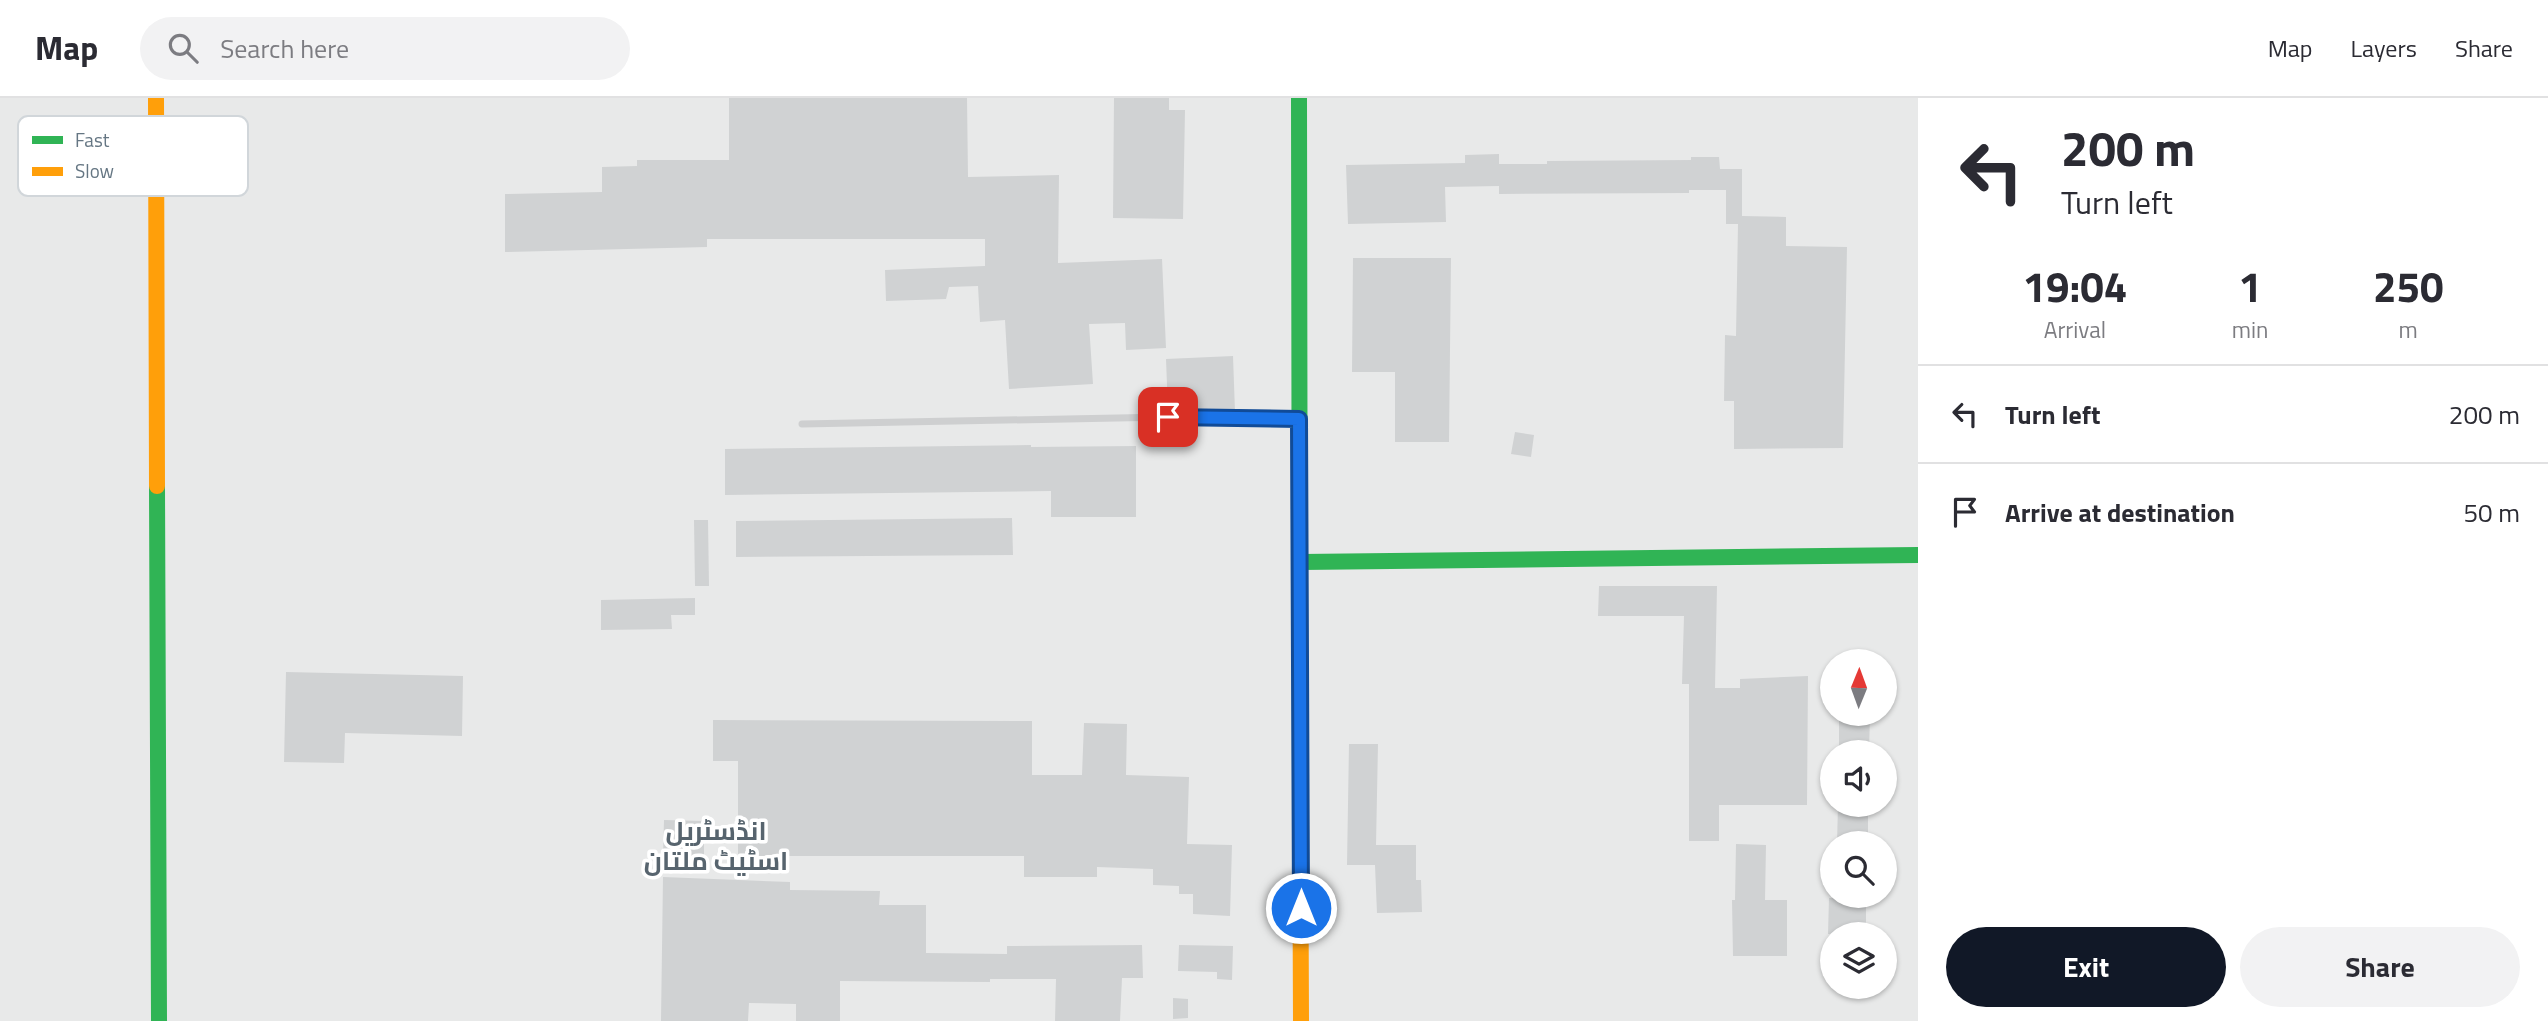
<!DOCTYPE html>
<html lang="en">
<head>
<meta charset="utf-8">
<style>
	:root { --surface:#fff; --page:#f2f2f3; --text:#2b2b33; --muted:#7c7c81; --line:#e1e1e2; --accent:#111827 }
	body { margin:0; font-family:"Titillium Web",Cairo,sans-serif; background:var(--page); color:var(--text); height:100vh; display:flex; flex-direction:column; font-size:26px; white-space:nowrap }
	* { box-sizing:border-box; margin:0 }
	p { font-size:23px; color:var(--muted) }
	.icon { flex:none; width:38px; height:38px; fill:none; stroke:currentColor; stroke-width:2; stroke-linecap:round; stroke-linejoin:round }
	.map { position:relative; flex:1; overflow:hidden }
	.drawer { display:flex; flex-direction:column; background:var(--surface); width:630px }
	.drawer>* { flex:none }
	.top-card { background:#fff; color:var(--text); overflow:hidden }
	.needle { width:46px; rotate:1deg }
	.tools { position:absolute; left:1820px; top:551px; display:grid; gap:14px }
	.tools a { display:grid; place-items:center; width:77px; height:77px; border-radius:50%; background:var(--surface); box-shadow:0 2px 5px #0004; font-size:35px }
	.pin { position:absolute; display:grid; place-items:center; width:60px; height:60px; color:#fff; margin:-30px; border-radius:14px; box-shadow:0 4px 10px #0006 }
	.me { position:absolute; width:77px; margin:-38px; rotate:0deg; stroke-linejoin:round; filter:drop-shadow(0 0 5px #0008) }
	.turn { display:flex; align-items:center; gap:24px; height:147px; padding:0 28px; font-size:32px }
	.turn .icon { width:91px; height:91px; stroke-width:2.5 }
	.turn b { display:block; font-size:49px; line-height:60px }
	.eta { display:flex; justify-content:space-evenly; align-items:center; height:119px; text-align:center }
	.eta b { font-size:42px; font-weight:700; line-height:49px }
	.cta { display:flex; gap:14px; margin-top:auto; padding:14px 28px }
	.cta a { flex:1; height:80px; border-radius:42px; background:var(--accent); color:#fff; font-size:28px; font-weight:700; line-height:80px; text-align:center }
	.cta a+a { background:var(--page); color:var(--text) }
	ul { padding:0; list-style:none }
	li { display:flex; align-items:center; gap:21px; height:98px; padding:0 28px; border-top:2px solid var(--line) }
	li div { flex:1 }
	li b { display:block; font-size:26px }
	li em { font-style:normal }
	header { display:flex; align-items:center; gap:42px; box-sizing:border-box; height:98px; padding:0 35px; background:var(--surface); border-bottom:2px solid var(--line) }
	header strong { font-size:33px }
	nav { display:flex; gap:38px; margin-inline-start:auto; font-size:24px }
	.search { width:490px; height:63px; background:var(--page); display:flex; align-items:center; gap:18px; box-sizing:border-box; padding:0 24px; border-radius:38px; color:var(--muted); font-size:26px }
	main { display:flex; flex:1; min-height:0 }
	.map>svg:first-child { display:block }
	.built { fill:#e8e9e9; fill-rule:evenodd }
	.building { fill:#d0d2d3 }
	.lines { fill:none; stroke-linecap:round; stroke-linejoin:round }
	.lane { stroke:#cecfd0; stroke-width:7 }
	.fast { stroke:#30b455; stroke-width:16 }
	.slow { stroke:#ff9f0a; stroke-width:16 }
	.route-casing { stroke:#114b97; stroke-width:18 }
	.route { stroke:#1a73e8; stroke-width:12 }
	.labels { text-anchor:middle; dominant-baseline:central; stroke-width:7; stroke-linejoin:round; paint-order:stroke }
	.district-label { font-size:26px; font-weight:bold; fill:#57646e; stroke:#fff }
	.key { fill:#fff; stroke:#d1d6da; stroke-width:2 }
	.key-label { font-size:19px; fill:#657683 }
</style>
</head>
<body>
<header>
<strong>Map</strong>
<div class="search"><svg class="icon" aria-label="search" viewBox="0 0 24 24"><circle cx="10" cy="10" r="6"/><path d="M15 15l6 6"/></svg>Search here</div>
<nav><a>Map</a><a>Layers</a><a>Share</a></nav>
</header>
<main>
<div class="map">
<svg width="1918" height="923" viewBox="0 0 1918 923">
	<rect width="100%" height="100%" fill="#f9f9f9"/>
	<path class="built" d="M0,0H1918V923H0ZM1832,564H1885V616H1832ZM1832,654H1885V707H1832ZM1832,746H1885V798H1832ZM1832,836H1885V889H1832Z"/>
	<g class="building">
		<path d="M729,0H967L968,79L1059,77L1058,165L1162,161L1166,250L1126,252L1125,225L1089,226L1093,286L1009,291L1005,222L980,224L978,188L949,189L946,201L886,203L885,172L985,168V141H707V149L505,154V96L602,94V69L637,68V62H729Z"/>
		<path d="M1114,0H1169V12H1185L1183,121L1113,120Z"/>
		<path d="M1499,56V66H1547V63L1691,62V59H1719L1720,71H1742V118L1786,119V148L1847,149L1843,350L1734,351V303H1724L1725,237L1736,238L1738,126H1726V92H1689V95L1499,96V88L1445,89L1446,124L1348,126L1346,67L1465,65V57Z"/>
		<path d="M1353,160H1451L1449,344H1395V274H1352Z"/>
		<path d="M1233,258L1235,314L1168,313L1166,261Z"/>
		<path d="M1515,334L1534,337L1531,359L1511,356Z"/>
		<path d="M1031,347V349L1136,348V419H1051V393L725,397V351Z"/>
		<path d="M1012,420L1013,457L736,459V423Z"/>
		<path d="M694,422H708L709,488H695Z"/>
		<path d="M1599,488H1717L1715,590H1740V581L1808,578L1807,707H1719V743H1689V586H1682L1684,518H1598Z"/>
		<path d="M695,500V517H671L672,531L601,532V502Z"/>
		<path d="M286,574L463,578L462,638L345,635L344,665L284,664Z"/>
		<path d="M1839,616H1870L1869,654H1839Z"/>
		<path d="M713,622L1032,623V677H1082L1084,625L1127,626L1126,677L1189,679L1187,746L1232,747L1230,818L1193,816V796H1179V788L1153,787V771L1097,769V779H1024V758H738V663H713Z"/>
		<path d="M1349,646H1378L1376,747H1416V782H1421L1422,814L1377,815L1375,767H1347Z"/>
		<path d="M1838,707H1868V746H1837Z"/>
		<path d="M664,722L704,723V758H663Z"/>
		<path d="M1736,746L1766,747L1765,802H1787V858H1733L1732,802H1735Z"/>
		<path d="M663,779L790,784V792L880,793L879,807H926V855L1007,856V848L1142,847L1143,880H1122L1120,923H1055L1056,881H990V884L840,883V923H796V906L749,905L748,923H661Z"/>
		<path d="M1829,800L1866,801V836H1828Z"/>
		<path d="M1179,847L1233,848L1232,882L1217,881V874L1178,873Z"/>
		<path d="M1173,900L1188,901V920L1173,921Z"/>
	</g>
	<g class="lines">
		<path class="lane" d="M802,326L1168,319L1298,321"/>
		<g class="fast">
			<path d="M1299,0L1300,672"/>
			<path d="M157,388L159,923"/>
			<path d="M1301,464L1918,457"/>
		</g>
		<g class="slow">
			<path d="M156,0L157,388"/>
			<path d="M1300,672L1301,923"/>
		</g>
	</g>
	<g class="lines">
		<defs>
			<path id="route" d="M1168,319L1299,321L1301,810"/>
		</defs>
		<use href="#route" class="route-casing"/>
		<use href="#route" class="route"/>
	</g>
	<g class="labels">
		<g class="district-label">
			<text x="716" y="732">انڈسٹریل<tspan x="716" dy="30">اسٹیٹ ملتان</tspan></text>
		</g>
	</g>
	<rect x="18" y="18" width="230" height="80" rx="10" class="key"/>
	<rect x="32" y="38" width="31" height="8" fill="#30b455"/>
	<rect x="32" y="69" width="31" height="9" fill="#ff9f0a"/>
	<g class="key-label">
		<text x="75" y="49">Fast</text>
		<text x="75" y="80">Slow</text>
	</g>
</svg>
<div class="tools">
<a><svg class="needle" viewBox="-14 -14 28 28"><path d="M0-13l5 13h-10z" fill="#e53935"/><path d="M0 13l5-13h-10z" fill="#7c7c81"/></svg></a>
<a><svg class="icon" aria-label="sound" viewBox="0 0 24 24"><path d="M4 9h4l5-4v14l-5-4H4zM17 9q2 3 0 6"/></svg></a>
<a><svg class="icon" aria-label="search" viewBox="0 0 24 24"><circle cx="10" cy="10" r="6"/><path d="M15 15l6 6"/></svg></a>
<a><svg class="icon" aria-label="layers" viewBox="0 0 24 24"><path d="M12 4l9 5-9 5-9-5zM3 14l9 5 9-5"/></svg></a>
</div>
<div class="pin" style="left:1168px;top:319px;background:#d93025"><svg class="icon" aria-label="arrive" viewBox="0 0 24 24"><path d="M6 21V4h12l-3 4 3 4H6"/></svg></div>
<svg class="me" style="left:1301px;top:810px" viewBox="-20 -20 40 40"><circle r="17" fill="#1a73e8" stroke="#fff" stroke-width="3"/><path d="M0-11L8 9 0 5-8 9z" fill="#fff"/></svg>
</div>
<section class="drawer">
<div class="top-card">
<div class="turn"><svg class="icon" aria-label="left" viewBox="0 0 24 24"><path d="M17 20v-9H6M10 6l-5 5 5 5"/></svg><div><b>200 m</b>Turn left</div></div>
</div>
<div class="eta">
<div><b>19:04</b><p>Arrival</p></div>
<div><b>1</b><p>min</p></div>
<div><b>250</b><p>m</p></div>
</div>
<ul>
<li><svg class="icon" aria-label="left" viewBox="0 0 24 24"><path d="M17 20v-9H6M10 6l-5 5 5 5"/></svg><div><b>Turn left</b></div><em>200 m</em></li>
<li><svg class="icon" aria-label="arrive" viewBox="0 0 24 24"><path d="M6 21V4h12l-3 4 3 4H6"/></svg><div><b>Arrive at destination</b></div><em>50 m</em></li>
</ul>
<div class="cta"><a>Exit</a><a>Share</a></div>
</section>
</main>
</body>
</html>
